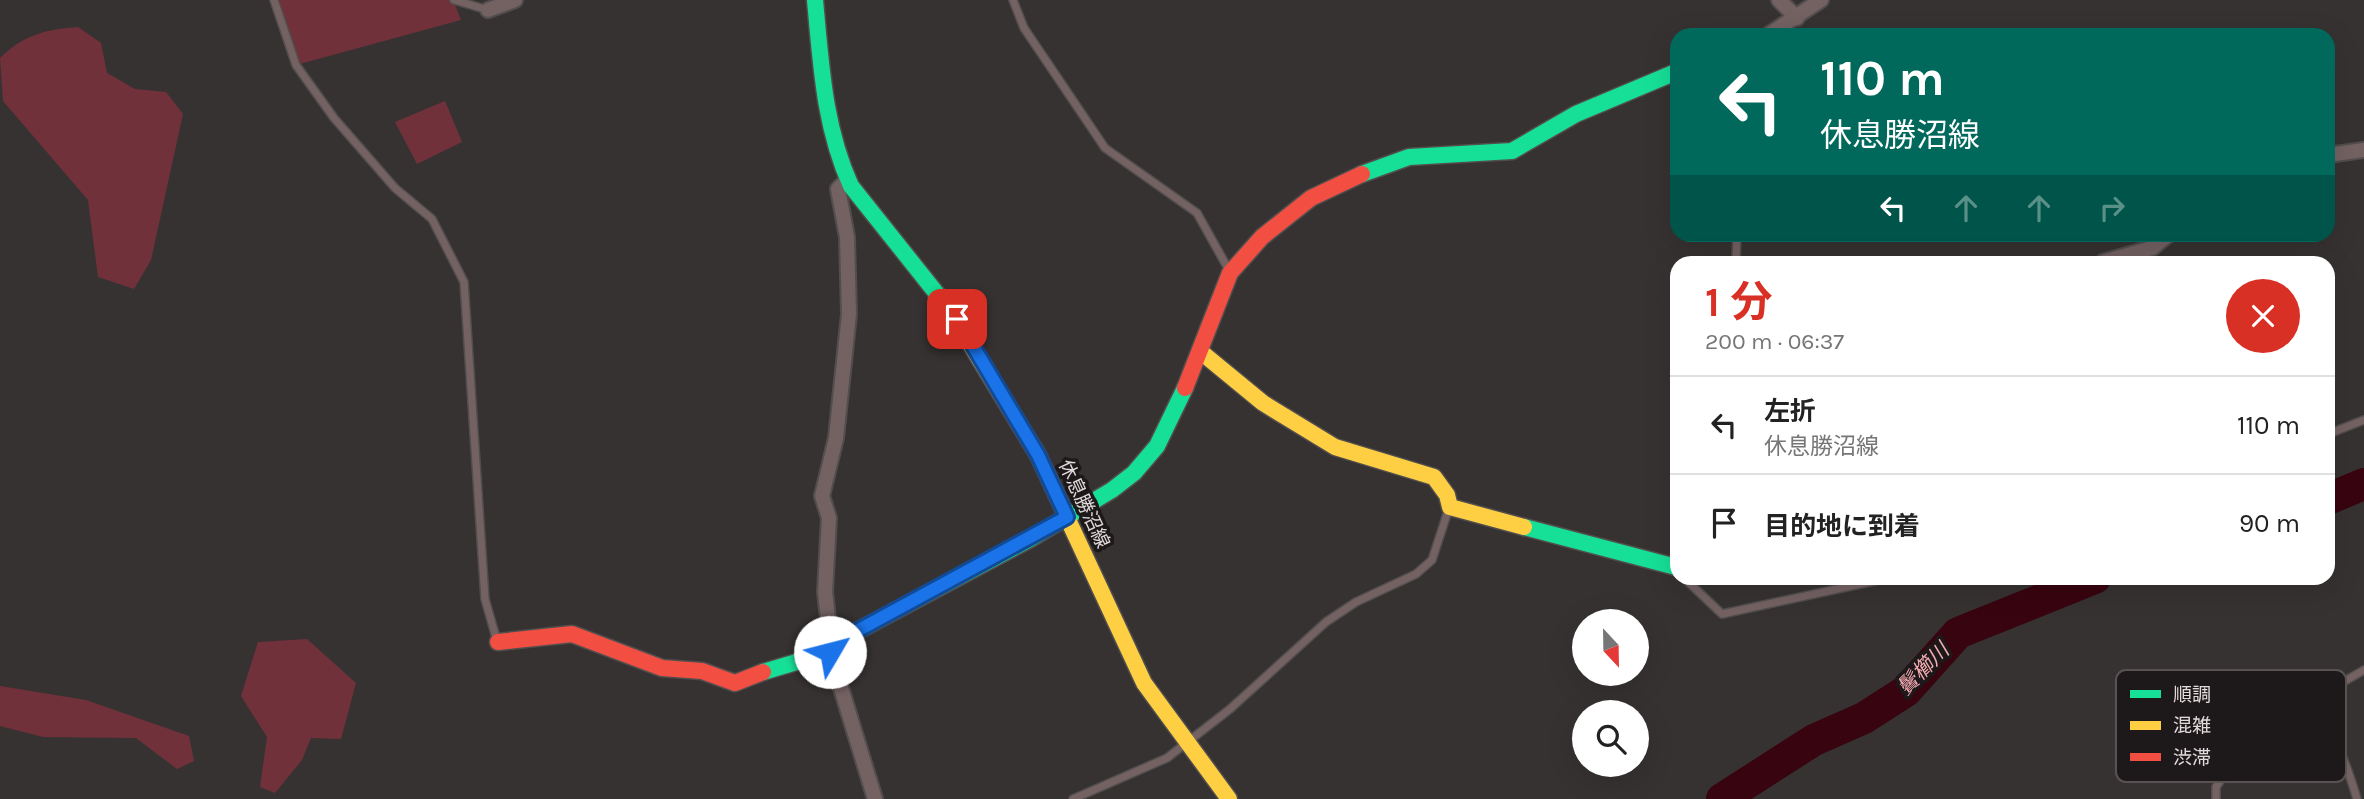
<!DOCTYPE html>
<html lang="ja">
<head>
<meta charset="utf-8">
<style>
	:root { --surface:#fff; --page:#f6f6f6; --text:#222; --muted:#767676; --line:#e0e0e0; --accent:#d93025 }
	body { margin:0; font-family:Karla,"Noto Sans JP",sans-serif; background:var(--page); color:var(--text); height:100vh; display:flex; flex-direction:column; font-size:26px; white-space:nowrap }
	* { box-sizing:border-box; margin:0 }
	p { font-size:23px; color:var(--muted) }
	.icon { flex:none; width:38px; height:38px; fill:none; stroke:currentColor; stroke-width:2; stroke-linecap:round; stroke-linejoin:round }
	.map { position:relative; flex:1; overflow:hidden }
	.details { position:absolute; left:1670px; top:256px; width:665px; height:329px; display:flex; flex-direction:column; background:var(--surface); border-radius:21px; box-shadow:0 7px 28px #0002 }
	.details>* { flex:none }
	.banner { position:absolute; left:1670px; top:28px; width:665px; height:214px; border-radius:21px; box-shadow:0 7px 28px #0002; background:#00695c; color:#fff; overflow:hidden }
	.needle { width:46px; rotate:158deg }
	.fabs { position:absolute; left:1572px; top:609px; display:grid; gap:14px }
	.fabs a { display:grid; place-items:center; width:77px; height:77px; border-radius:50%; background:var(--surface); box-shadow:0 7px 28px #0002; font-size:35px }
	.pin { position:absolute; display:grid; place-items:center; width:60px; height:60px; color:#fff; margin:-30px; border-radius:14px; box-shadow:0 4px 10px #0006 }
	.me { position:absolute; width:77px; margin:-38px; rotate:53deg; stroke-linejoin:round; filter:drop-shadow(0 0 5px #0008) }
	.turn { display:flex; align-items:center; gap:24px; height:147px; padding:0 35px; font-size:32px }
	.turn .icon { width:91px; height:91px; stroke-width:2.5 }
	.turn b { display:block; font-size:49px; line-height:60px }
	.lanes { display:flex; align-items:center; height:66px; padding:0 35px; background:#0003; justify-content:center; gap:35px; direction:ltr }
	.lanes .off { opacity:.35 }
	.round { display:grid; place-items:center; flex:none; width:74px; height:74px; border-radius:37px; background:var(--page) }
	.overview { display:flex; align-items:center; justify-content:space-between; height:119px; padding:0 35px }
	h1 { font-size:42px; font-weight:700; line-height:52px; color:var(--accent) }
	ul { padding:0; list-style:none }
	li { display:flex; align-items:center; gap:21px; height:98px; padding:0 35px; border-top:2px solid var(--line) }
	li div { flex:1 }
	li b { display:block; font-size:26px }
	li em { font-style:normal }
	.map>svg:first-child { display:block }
	.green { fill:#71313b }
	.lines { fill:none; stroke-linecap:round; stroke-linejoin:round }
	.river { stroke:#38040f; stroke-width:32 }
	.lane-casing { stroke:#524e4e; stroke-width:10 }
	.street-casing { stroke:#524e4e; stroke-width:18 }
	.fast-casing { stroke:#524e4e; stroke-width:19 }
	.slow-casing { stroke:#524e4e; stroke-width:19 }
	.jam-casing { stroke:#524e4e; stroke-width:19 }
	.lane { stroke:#746263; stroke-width:7 }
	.street { stroke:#746263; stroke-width:14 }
	.fast { stroke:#16e098; stroke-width:16 }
	.slow { stroke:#ffcf43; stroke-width:16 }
	.jam { stroke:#f24e42; stroke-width:16 }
	.route-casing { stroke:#114b97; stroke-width:18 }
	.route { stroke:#1a73e8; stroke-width:12 }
	.labels { text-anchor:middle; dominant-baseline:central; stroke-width:7; stroke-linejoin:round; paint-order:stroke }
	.street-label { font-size:19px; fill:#e2dbdb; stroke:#1d1819 }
	.water-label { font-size:21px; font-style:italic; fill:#f5abb2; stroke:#1d1819 }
	.key { fill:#1d1819; stroke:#585253; stroke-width:2 }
	.key-label { font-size:19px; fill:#e2dbdb }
</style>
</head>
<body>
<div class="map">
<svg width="2364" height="799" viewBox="0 0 2364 799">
	<rect width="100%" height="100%" fill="#373232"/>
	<g class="green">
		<path d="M274,0H453L461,20L296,65Z"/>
		<path d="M78,27L101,43L107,73L135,89L166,92L183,114L151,260L134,289L98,277L88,200L3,101L0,58C23,35 47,29 78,27Z"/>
		<path d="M445,101L462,142L417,164L395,122Z"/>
		<path d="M307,639L356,683L341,739L311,738L302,760L275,793L260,787L267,737L241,696L258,642Z"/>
		<path d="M0,686L86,700L189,736L194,761L177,769L136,738L43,737L0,726Z"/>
	</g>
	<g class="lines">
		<g class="river">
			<path d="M2328,499L2364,484"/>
			<path d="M1722,799L1814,740L1864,718L1906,691L1958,633L2095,578"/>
		</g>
		<defs>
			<g id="lane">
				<path d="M274,0L296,65L334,118L395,188L432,219L464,282L485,599L497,641"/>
				<path d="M454,0L488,10"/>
				<path d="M1013,0L1024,28L1105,148L1197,213L1230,272"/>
				<path d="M1736,262L1737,234"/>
				<path d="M2328,434L2364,420"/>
				<path d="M1684,578L1722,614L1888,578"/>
				<path d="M2313,711C2337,737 2347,765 2357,799"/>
				<path d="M1073,799L1167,758L1230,709L1326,622L1356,602L1416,574L1432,560L1449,508"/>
				<path d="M2216,799V787L2226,772L2298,733L2329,690L2364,670"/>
			</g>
			<g id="street">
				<path d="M1779,0L1797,18"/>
				<path d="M488,10L515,0"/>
				<path d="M1768,35L1821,0"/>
				<path d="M2328,155L2364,150"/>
				<path d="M2103,262L2152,248L2169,234"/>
				<path d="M831,645L825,592L829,518L822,496L836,438L849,314L847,237L838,189L847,180"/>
				<path d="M830,652L875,799"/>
			</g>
			<g id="fast">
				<path d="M815,0C821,64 824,127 851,186L949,309"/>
				<path d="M1362,174L1409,157L1512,151L1576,114L1676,72"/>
				<path d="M1524,527L1676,567"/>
				<path d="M763,672L830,652L831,645L1030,539L1112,490L1134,473L1157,446L1185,388"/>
			</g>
			<g id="slow">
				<path d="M949,309L1038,455L1144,683L1229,799"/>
				<path d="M1201,352L1263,403L1335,447L1434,477L1447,495L1450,507L1524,527"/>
			</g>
			<g id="jam">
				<path d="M1185,388L1230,273L1262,237L1311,198L1362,174"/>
				<path d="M498,642L572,634L662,668L702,671L735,683L763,672"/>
			</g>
		</defs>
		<use href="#lane" class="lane-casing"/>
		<use href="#street" class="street-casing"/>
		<use href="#fast" class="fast-casing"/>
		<use href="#slow" class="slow-casing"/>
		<use href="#jam" class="jam-casing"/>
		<use href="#lane" class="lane"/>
		<use href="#street" class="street"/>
		<use href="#fast" class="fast"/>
		<use href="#slow" class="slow"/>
		<use href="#jam" class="jam"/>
	</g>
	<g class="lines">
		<defs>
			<path id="route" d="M830,652L831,645L1067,517L1038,455L957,319"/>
		</defs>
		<use href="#route" class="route-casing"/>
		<use href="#route" class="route"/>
	</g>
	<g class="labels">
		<g class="street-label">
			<text transform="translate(1084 504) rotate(65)">休息勝沼線</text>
		</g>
		<g class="water-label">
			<text transform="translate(1923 669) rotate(-45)">鬢櫛川</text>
		</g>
	</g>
	<rect x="2116" y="670" width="230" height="112" rx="10" class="key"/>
	<rect x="2130" y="690" width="31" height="8" fill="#16e098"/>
	<rect x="2130" y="721" width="31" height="9" fill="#ffcf43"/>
	<rect x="2130" y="753" width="31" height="8" fill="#f24e42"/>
	<g class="key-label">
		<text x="2173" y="701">順調</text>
		<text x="2173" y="732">混雑</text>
		<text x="2173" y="764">渋滞</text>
	</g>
</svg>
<div class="fabs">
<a><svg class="needle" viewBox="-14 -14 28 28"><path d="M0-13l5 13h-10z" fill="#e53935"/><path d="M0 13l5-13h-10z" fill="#767676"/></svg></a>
<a><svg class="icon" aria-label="search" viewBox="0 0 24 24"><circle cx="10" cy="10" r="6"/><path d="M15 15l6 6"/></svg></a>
</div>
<div class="pin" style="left:957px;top:319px;background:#d93025"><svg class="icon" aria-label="arrive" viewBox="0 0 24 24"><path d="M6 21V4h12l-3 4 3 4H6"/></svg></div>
<svg class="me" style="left:830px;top:652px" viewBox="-20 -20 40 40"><circle r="19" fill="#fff"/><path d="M0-13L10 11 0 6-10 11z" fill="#1a73e8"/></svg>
<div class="banner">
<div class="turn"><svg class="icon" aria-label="left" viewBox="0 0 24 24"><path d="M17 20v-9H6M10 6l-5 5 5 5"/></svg><div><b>110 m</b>休息勝沼線</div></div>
<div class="lanes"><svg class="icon" aria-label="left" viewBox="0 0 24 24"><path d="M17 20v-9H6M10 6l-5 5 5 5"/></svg><svg class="icon off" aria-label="ahead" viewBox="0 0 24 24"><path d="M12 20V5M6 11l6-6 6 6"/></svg><svg class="icon off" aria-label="ahead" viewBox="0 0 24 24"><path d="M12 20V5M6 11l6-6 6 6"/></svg><svg class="icon off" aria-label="right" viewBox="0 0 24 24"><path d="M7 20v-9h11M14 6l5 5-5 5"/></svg></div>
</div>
<section class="details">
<div class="overview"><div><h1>1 分</h1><p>200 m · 06:37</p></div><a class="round" style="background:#d93025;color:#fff"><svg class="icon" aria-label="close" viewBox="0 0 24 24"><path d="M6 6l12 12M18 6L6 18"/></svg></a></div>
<ul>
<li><svg class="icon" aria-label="left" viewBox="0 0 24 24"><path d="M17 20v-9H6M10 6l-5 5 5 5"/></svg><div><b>左折</b><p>休息勝沼線</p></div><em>110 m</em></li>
<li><svg class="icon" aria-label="arrive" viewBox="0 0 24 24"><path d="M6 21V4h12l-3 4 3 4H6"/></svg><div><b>目的地に到着</b></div><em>90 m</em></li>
</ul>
</section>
</div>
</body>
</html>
